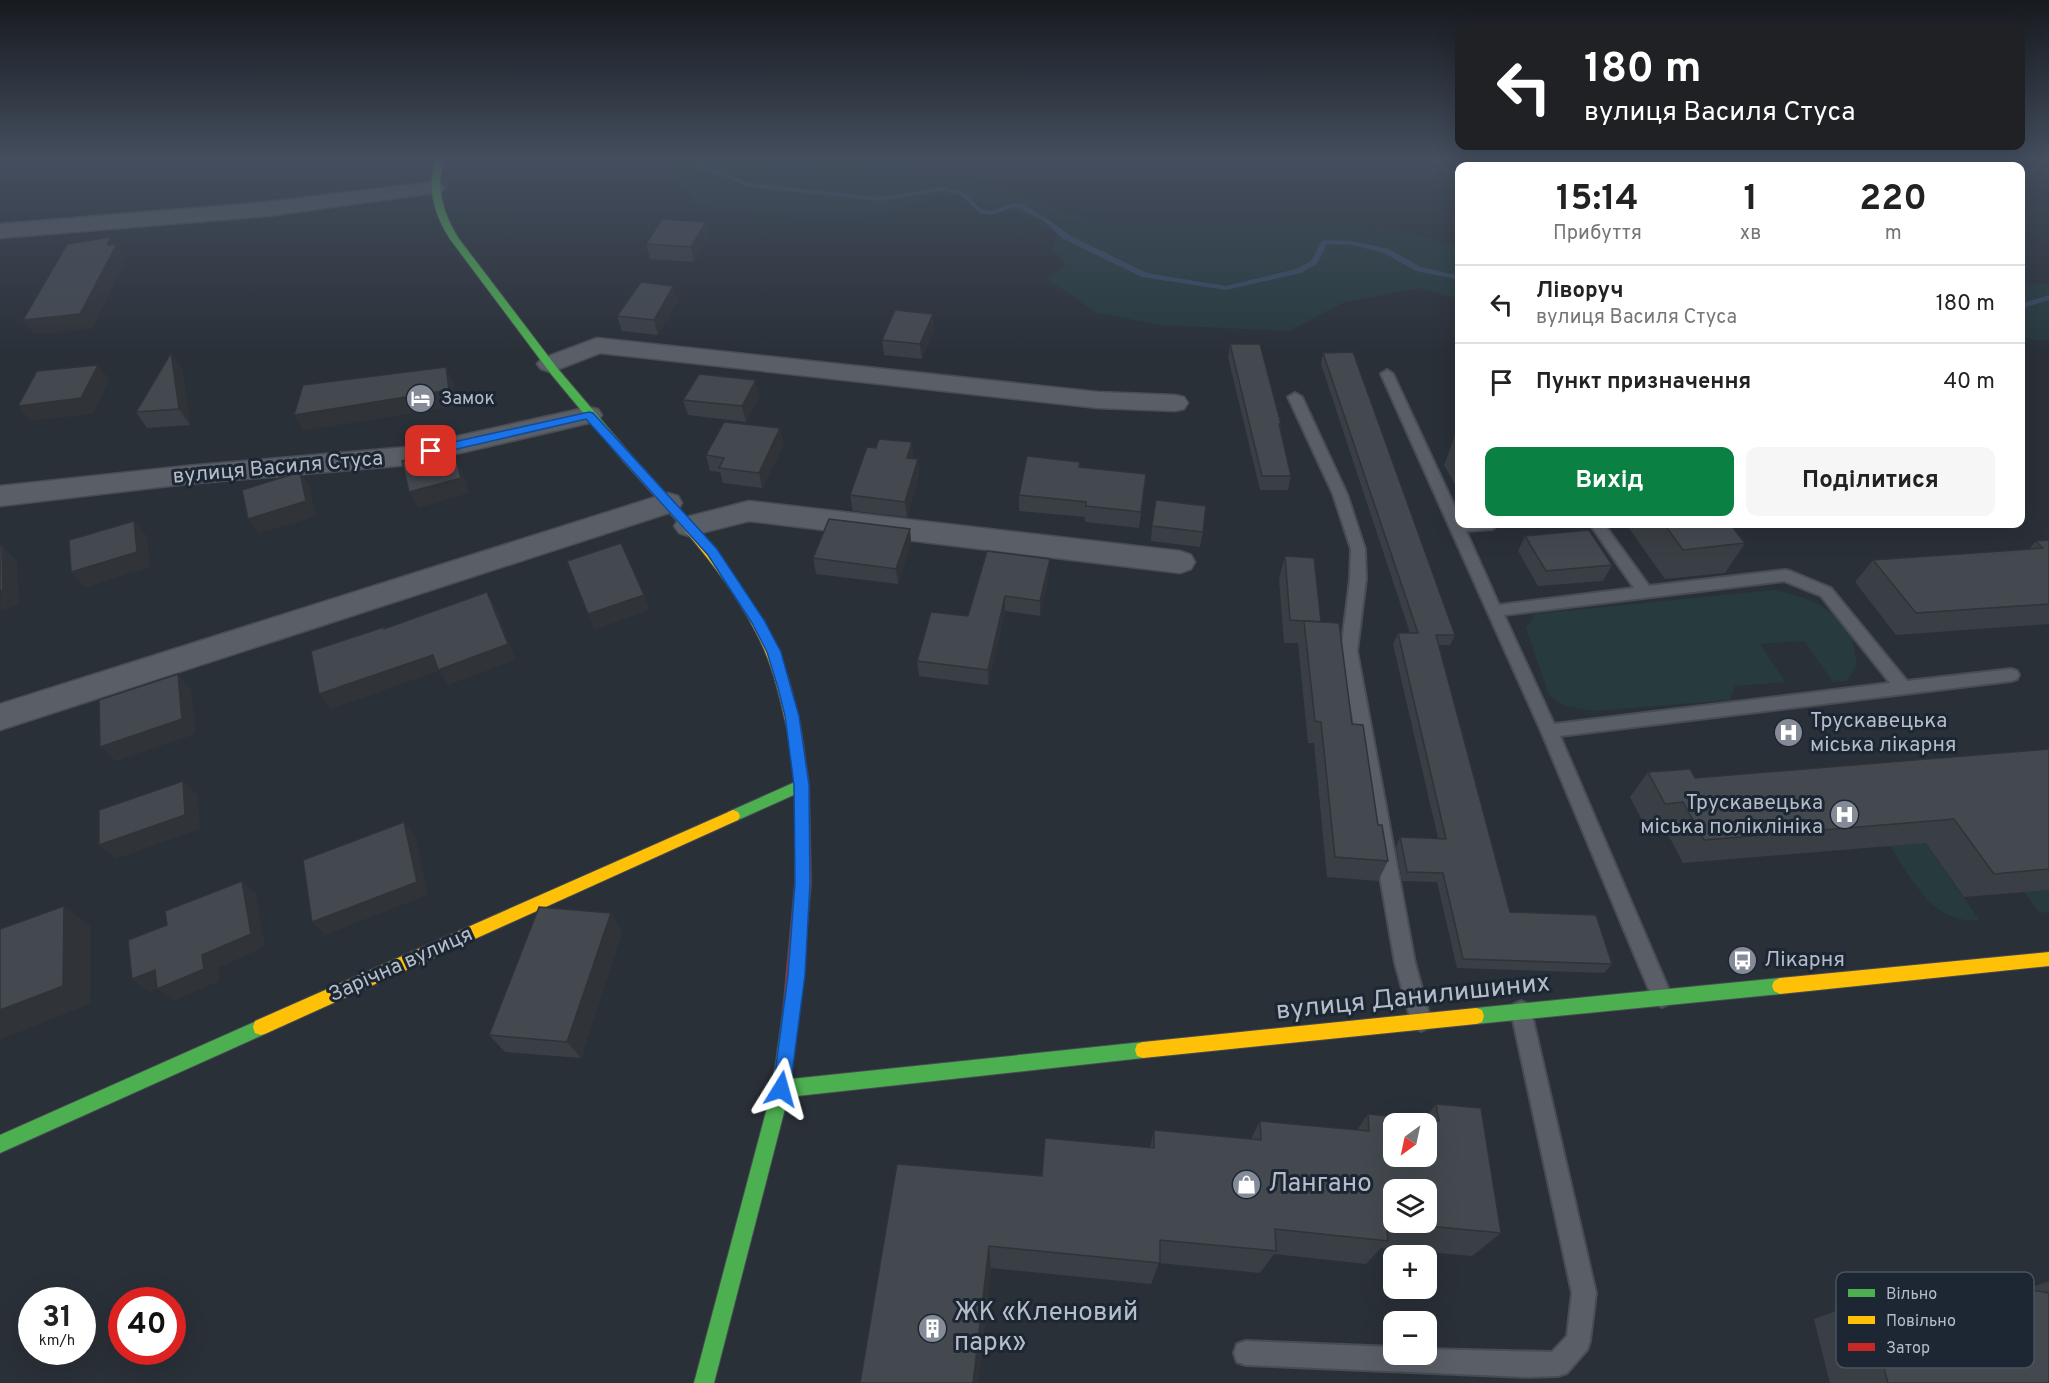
<!DOCTYPE html>
<html lang="uk">
<head>
<meta charset="utf-8">
<style>
	:root { --surface:#fff; --page:#f6f6f6; --text:#222; --muted:#767676; --line:#e0e0e0; --accent:#0b8043 }
	body { margin:0; font-family:Overpass,sans-serif; background:var(--page); color:var(--text); height:100vh; display:flex; flex-direction:column; font-size:22px; white-space:nowrap }
	* { box-sizing:border-box; margin:0 }
	p { font-size:20px; color:var(--muted) }
	.icon { flex:none; width:33px; height:33px; fill:none; stroke:currentColor; stroke-width:2; stroke-linecap:round; stroke-linejoin:round }
	.map { position:relative; flex:1; overflow:hidden }
	.details { position:absolute; left:1455px; top:162px; width:570px; height:366px; display:flex; flex-direction:column; background:var(--surface); border-radius:12px; box-shadow:0 6px 24px #0002 }
	.details>* { flex:none }
	.banner { position:absolute; left:1455px; top:24px; width:570px; height:126px; border-radius:12px; box-shadow:0 6px 24px #0002; background:#202124; color:#fff; overflow:hidden }
	.needle { width:39px; rotate:213deg }
	.fabs { position:absolute; left:1383px; top:1113px; display:grid; gap:12px }
	.fabs a { display:grid; place-items:center; width:54px; height:54px; border-radius:12px; background:var(--surface); box-shadow:0 6px 24px #0002; font-size:30px }
	.speed { position:absolute; left:18px; top:1287px; display:flex; gap:12px; font-size:30px; font-weight:700; text-align:center }
	.speed>* { display:grid; place-content:center; width:78px; height:78px; border-radius:50%; background:var(--surface); box-shadow:0 6px 24px #0002; line-height:1 }
	.speed small { font-size:15px; font-weight:400 }
	.speed .limit { border:9px solid #d22; background:#fff; color:#111 }
	.pin { position:absolute; display:grid; place-items:center; width:51px; height:51px; color:#fff; margin:-26px; border-radius:12px; box-shadow:0 3px 9px #0006 }
	.me { position:absolute; width:66px; margin:-33px; rotate:8deg; stroke-linejoin:round; filter:drop-shadow(0 0 4px #0008) }
	.turn { display:flex; align-items:center; gap:21px; height:126px; padding:0 30px; font-size:27px }
	.turn .icon { width:78px; height:78px; stroke-width:2.5 }
	.turn b { display:block; font-size:42px; line-height:51px }
	.eta { display:flex; justify-content:space-evenly; align-items:center; height:102px; text-align:center }
	.eta b { font-size:36px; font-weight:700; line-height:42px }
	.action { display:flex; gap:12px; margin-top:auto; padding:12px 30px }
	.action a { flex:1; height:69px; border-radius:12px; background:var(--accent); color:#fff; font-size:24px; font-weight:700; line-height:69px; text-align:center }
	.action a+a { background:var(--page); color:var(--text) }
	ul { padding:0; list-style:none }
	li { display:flex; align-items:center; gap:18px; height:78px; padding:0 30px; border-top:2px solid var(--line) }
	li div { flex:1 }
	li b { display:block; font-size:22px }
	li em { font-style:normal }
	.map>svg:first-child { display:block }
	.green { fill:#273a3e }
	.lines { fill:none; stroke-linecap:round; stroke-linejoin:round }
	.stream { fill:#384963; fill-rule:evenodd }
	.lane-casing { stroke:#484c53; stroke-width:4 }
	.street-casing { stroke:#484c53; stroke-width:3 }
	.fast-casing { stroke:#484c53; stroke-width:2 }
	.slow-casing { stroke:#484c53; stroke-width:2 }
	.jam-casing { stroke:#484c53; stroke-width:2 }
	.lane { fill:#5a5e66; fill-rule:evenodd }
	.street { fill:#5a5e66; fill-rule:evenodd }
	.fast { fill:#4caf50; fill-rule:evenodd }
	.slow { fill:#ffc107; fill-rule:evenodd }
	.jam { fill:#c62828; fill-rule:evenodd }
	.wall { fill:#3a3f45 }
	.shaded-wall { fill:#303338 }
	.building { fill:#444950; stroke:#303338; stroke-width:1.5; fill-rule:evenodd }
	.route { fill:#1a73e8; stroke:#114b97; stroke-width:1.5 }
	.labels { text-anchor:middle; dominant-baseline:central; stroke-width:6; stroke-linejoin:round; paint-order:stroke }
	.far-poi-label { font-size:18px; fill:#b4bcc9; stroke:#1d2633; text-anchor:start }
	.street-label { font-size:21px; fill:#b4bcc9; stroke:#1d2633 }
	.poi-label { font-size:21px; fill:#b4bcc9; stroke:#1d2633; text-anchor:start }
	.near-street-label { font-size:26px; fill:#b4bcc9; stroke:#1d2633 }
	.near-poi-label { font-size:26px; fill:#b4bcc9; stroke:#1d2633; text-anchor:start }
	.key { fill:#1d2633; stroke:#4a5360; stroke-width:1.5 }
	.key-label { font-size:16px; fill:#b4bcc9 }
</style>
</head>
<body>
<div class="map">
<svg width="2049" height="1383" viewBox="0 0 2049 1383">
	<rect width="100%" height="100%" fill="#2a3038"/>
	<g class="green">
		<path d="M674,159H725L730,168L791,170L877,168L968,181L1097,221L1386,226L1459,247V299L1420,288L1345,302L1289,331L1161,325L1097,313L1046,278L1066,266L1052,248L1058,233L1020,213L942,193L881,216L802,218L699,206L670,165Z"/>
		<path d="M2049,284V341L2021,338V285Z"/>
		<path d="M1773,590C1803,596 1832,605 1849,633C1854,641 1855,655 1857,665L1847,681L1833,682L1804,641L1760,644L1785,682L1735,686L1730,700L1593,711L1565,706L1549,695L1526,628L1535,614Z"/>
		<path d="M1926,843L1979,920C1933,925 1912,879 1890,846Z"/>
		<path d="M2049,890V912L2040,913L2024,892Z"/>
	</g>
	<g class="lines">
		<g class="stream">
			<path d="M689,159H696L699,164L750,183L880,197L943,187L965,193L981,209L991,211L1015,203L1022,204L1049,220L1069,235L1147,273L1226,286L1296,269L1311,261L1321,242L1325,240L1352,241L1389,249L1421,267L1460,276V280L1416,271L1384,253L1352,245L1327,244L1317,264L1301,273L1226,290L1142,277L1063,239L1045,222L1020,208L1015,207L991,215L979,213L961,195L943,191L880,201L749,187L695,166Z"/>
			<path d="M2049,295V300L2020,309V304Z"/>
		</g>
		<defs>
			<g id="lane">
				<path d="M1387,370L1393,374L1460,518V524H1499L1492,529L1466,531L1499,605L1634,588L1590,524H1604L1649,586L1785,570L1790,571L1831,588L1907,681L2011,669L2017,671L2019,675L2017,679L2011,681L1560,736L1672,997L1669,1004L1662,1007L1655,1004L1541,731L1381,374ZM1784,581L1821,596L1890,683L1554,724L1504,615Z"/>
				<path d="M1295,393L1302,397L1347,494L1365,549L1366,579L1357,651L1415,963L1431,1021L1428,1028L1421,1031L1414,1028L1411,1021L1395,963L1341,651L1350,579L1351,549L1333,494L1288,397Z"/>
				<path d="M1521,1001L1528,1004L1531,1011L1596,1293L1590,1341L1587,1350L1567,1373L1558,1376L1528,1377L1246,1365L1237,1362L1234,1353L1237,1344L1246,1341L1394,1347V1354H1426V1349L1552,1352L1567,1336L1572,1293L1511,1011L1514,1004Z"/>
			</g>
			<g id="street">
				<path d="M434,182L441,184L445,188L441,192L267,216L0,238V224L267,202Z"/>
				<path d="M597,338L1098,392L1175,395L1184,397L1188,403L1184,409L1175,411L1098,408L600,353L559,369L550,372L541,369L537,364L541,359Z"/>
				<path d="M589,407L598,409L602,415L598,421L408,465L186,484L0,506V486L186,466L408,447Z"/>
				<path d="M668,493L678,496L682,503L678,510L0,730V704Z"/>
				<path d="M749,501L1180,551L1191,555L1195,562L1191,569L1180,573L749,521L689,536L679,533L674,526L679,519Z"/>
			</g>
			<g id="fast">
				<path d="M436,159H444C435,187 443,214 459,239L558,369L632,456V462H624L551,374L450,239C434,214 426,187 436,159Z"/>
				<path d="M802,779L807,781L809,785L807,789L738,820L733,822L728,820L726,816L728,812Z"/>
				<path d="M1780,978L1786,981L1788,986L1786,991L1780,994L1476,1024L1470,1022L1468,1016L1470,1010L1476,1008Z"/>
				<path d="M791,1003L797,1005L799,1011L791,1079L1143,1042L1149,1044L1151,1050L1149,1056L1143,1058L788,1097L714,1383H694L772,1089L783,1011L785,1005Z"/>
				<path d="M261,1019L267,1021L269,1027L267,1033L0,1153V1135Z"/>
			</g>
			<g id="slow">
				<path d="M628,455L632,456C686,516 744,576 777,650C789,675 795,702 801,729L799,733H789L787,729C781,702 775,675 764,649C732,578 676,520 624,462L622,459Z"/>
				<path d="M733,810L738,812L740,816L738,820L267,1033L261,1035L255,1033L253,1027L255,1021Z"/>
				<path d="M2049,952V966L1780,994L1774,991L1772,986L1774,981L1780,978Z"/>
				<path d="M1476,1008L1482,1010L1484,1016L1482,1022L1476,1024L1143,1058L1137,1056L1135,1050L1137,1044L1143,1042Z"/>
			</g>
			<path id="jam" d="M794,723L799,725L801,729L809,785L811,883L799,1011L797,1017L791,1019L785,1017L783,1011L795,883V785L787,729L789,725Z"/>
		</defs>
		<use href="#lane" class="lane-casing"/>
		<use href="#street" class="street-casing"/>
		<use href="#fast" class="fast-casing"/>
		<use href="#slow" class="slow-casing"/>
		<use href="#jam" class="jam-casing"/>
		<use href="#lane" class="lane"/>
		<use href="#street" class="street"/>
		<use href="#fast" class="fast"/>
		<use href="#slow" class="slow"/>
		<use href="#jam" class="jam"/>
	</g>
	<g class="wall">
		<path d="M706,222L709,237L694,262L650,259L646,244Z"/>
		<path d="M673,286L677,301L658,335L622,331L617,316Z"/>
		<path d="M934,329L922,359L884,355L882,340Z"/>
		<path d="M1230,344L1281,424L1280,429L1291,476L1288,490H1260L1228,357Z"/>
		<path d="M1323,353L1455,635L1450,645H1439L1510,912L1612,964L1604,973L1457,968L1437,882L1402,881L1396,847L1400,837L1438,838L1393,644L1398,633H1410L1321,364Z"/>
		<path d="M182,368L190,425L147,428L136,412Z"/>
		<path d="M759,396L746,422L688,415L683,400Z"/>
		<path d="M1455,435H1460V493L1444,465Z"/>
		<path d="M912,442L913,459H918L919,475L907,517L853,511L850,495L876,448Z"/>
		<path d="M784,444L762,488L723,483L720,472L710,471L706,455Z"/>
		<path d="M1079,467L1146,474L1139,528L1085,522V517L1019,511V495Z"/>
		<path d="M1626,524H1730L1745,543L1725,573L1665,579Z"/>
		<path d="M1152,526L1203,532L1200,547L1151,541Z"/>
		<path d="M910,529L911,544L898,584L816,574L813,558Z"/>
		<path d="M1525,536L1612,565L1603,581L1538,586L1518,551Z"/>
		<path d="M2049,540V624L1896,635L1855,582L1873,560L2029,549L2036,541Z"/>
		<path d="M987,551L1049,574L1040,616L1005,611L988,685L919,676L917,661L968,616Z"/>
		<path d="M1285,556L1321,622L1352,724L1378,825L1388,861L1378,881L1327,877L1314,743H1308L1298,643H1284L1279,579Z"/>
		<path d="M2049,749V890L1964,897L1926,843L1683,863L1664,827L1646,828L1630,797L1648,772L1695,778Z"/>
		<path d="M611,913L622,932L581,1058L505,1052L489,1035Z"/>
		<path d="M1436,1104L1501,1233L1472,1256L1381,1248L1366,1264L1274,1254L1260,1273L1159,1263L1151,1284L991,1268L978,1383H860L1042,1176L1150,1148L1154,1130L1251,1139L1260,1121L1357,1130L1368,1114L1424,1120Z"/>
		<path d="M1971,1279L2026,1289L2049,1281V1383H1830L1814,1319L1866,1300L1917,1309L1914,1299Z"/>
	</g>
	<g class="shaded-wall">
		<path d="M706,222L709,237L694,262L691,247Z"/>
		<path d="M110,237L116,246L117,244L127,259L92,329L35,335L23,320L108,245Z"/>
		<path d="M673,286L677,301L658,335L654,320Z"/>
		<path d="M933,314L934,329L922,359L920,344Z"/>
		<path d="M171,353L182,368L190,425L179,409Z"/>
		<path d="M98,365L110,380L93,414L31,421L18,406Z"/>
		<path d="M446,367L453,382L456,406L303,431L294,415Z"/>
		<path d="M756,380L759,396L746,422L742,406Z"/>
		<path d="M780,428L784,444L762,488L759,473Z"/>
		<path d="M912,442L913,458L908,474L907,458Z"/>
		<path d="M453,447L460,463L469,493L418,508L409,492Z"/>
		<path d="M918,459L919,475L907,517L905,502Z"/>
		<path d="M300,472L310,488L316,516L259,534L248,519Z"/>
		<path d="M134,521L147,536L150,567L85,588L71,572Z"/>
		<path d="M910,529L911,544L898,584L896,569Z"/>
		<path d="M2,546L17,561L19,605L0,611Z"/>
		<path d="M1050,559L1049,574L1040,616V601Z"/>
		<path d="M487,592L496,608L516,660L448,685L439,671L331,709L319,694Z"/>
		<path d="M644,595L650,610L594,630L588,614Z"/>
		<path d="M1005,596V611L988,685V670Z"/>
		<path d="M178,674L191,689L196,734L116,761L100,747Z"/>
		<path d="M183,781L198,795L200,829L116,859L99,845Z"/>
		<path d="M404,822L415,836L428,895L325,935L312,922Z"/>
		<path d="M242,881L256,894L265,947L218,968L220,981L174,1001L157,989L202,955Z"/>
		<path d="M64,906L90,925V1004L0,1040V1010Z"/>
		<path d="M611,913L622,932L581,1058L567,1042Z"/>
		<path d="M155,970L172,982L149,992L132,979Z"/>
		<path d="M989,1246L991,1268L978,1383H973Z"/>
	</g>
	<g class="building">
		<path d="M662,219L706,222L691,247L646,244Z"/>
		<path d="M110,237L108,245L117,244L80,314L23,320L67,244Z"/>
		<path d="M641,282L673,286L654,320L617,316Z"/>
		<path d="M895,310L933,314L920,344L882,340Z"/>
		<path d="M1230,344H1260L1281,424H1279L1291,476H1262Z"/>
		<path d="M1353,352L1455,635H1436L1510,912L1596,915L1612,964L1463,959L1443,873L1407,872L1400,837L1446,839L1398,633H1418L1323,353Z"/>
		<path d="M171,353L179,409L136,412Z"/>
		<path d="M98,365L81,398L18,406L37,371Z"/>
		<path d="M446,367L449,390L294,415L303,385Z"/>
		<path d="M699,374L756,380L742,406L683,400Z"/>
		<path d="M724,422L780,428L759,473L719,468L724,458L706,455Z"/>
		<path d="M1455,435H1460V443Z"/>
		<path d="M879,439L912,442L907,458L918,459L905,502L850,495L867,447L876,448Z"/>
		<path d="M453,447L461,478L409,492L402,461Z"/>
		<path d="M1027,456L1080,462L1079,467L1146,474L1141,512L1086,506V502L1019,495Z"/>
		<path d="M300,472L306,501L248,519L242,490Z"/>
		<path d="M1156,500L1206,506L1203,532L1152,526Z"/>
		<path d="M829,519L910,529L896,569L813,558Z"/>
		<path d="M134,521L137,552L71,572L69,540Z"/>
		<path d="M1664,524H1730L1745,543L1683,550Z"/>
		<path d="M1589,530L1612,565L1546,571L1525,536Z"/>
		<path d="M2049,540V604L1916,613L1873,560L2043,548L2036,541Z"/>
		<path d="M621,543L644,595L588,614L567,561Z"/>
		<path d="M0,546H2L3,590L0,591Z"/>
		<path d="M987,551L1050,559L1040,601L1005,596L988,670L917,661L931,612L968,616Z"/>
		<path d="M1285,556L1314,558L1321,622L1290,620Z"/>
		<path d="M487,592L508,644L438,670L433,655L319,694L311,651L384,627V629Z"/>
		<path d="M1304,621L1339,623L1352,724L1363,725L1378,825H1382L1388,861L1335,857L1321,722L1315,721Z"/>
		<path d="M178,674L182,719L100,747L99,700Z"/>
		<path d="M2049,749V869L1994,874L1954,819L1704,840L1683,802L1665,804L1648,772L1690,769L1695,778Z"/>
		<path d="M183,781L185,815L99,845V810Z"/>
		<path d="M404,822L417,882L312,922L303,860Z"/>
		<path d="M242,881L251,934L202,955L204,969L157,989L155,970L132,979L128,940L167,925L165,911Z"/>
		<path d="M64,906L63,986L0,1010V929Z"/>
		<path d="M539,907L611,913L567,1042L489,1035Z"/>
		<path d="M1436,1104L1481,1108L1501,1233L1386,1222L1388,1241L1275,1229L1276,1251L1160,1240V1263L989,1246L973,1383H860L897,1164L1042,1176L1045,1138L1154,1148V1130L1261,1140L1260,1121L1369,1131L1368,1114L1439,1121ZM1394,1124H1426V1156H1394ZM1394,1190H1426V1222H1394Z"/>
		<path d="M1971,1279L2049,1293V1383H1888L1866,1300L1984,1321Z"/>
	</g>
	<linearGradient id="sky" x2="0" y2="1"><stop stop-color="#171a1f"/><stop offset="0.45" stop-color="#444e5e"/><stop offset="1" stop-color="#444e5e" stop-opacity="0"/></linearGradient>
	<rect width="2049" height="353" fill="url(#sky)"/>
	<path class="route" d="M589,412L593,413L717,549L764,620L781,652L791,688L799,716L809,785L810,883L805,975L790,1089L788,1095L781,1098L775,1095L773,1089L788,975L795,883L794,785L785,716L778,688L767,652L752,623L708,555L586,419L431,455L425,451L431,447Z"/>
	<defs>
		<symbol id="hotel-disc" viewBox="-11 -11 22 22"><circle r="9.5" fill="#848b96" stroke="#1d2633"/><path d="M-6-4.5h1.5V1H6V5H4.5V3h-9V5H-6ZM-4 0a1.8 1.8 0 1 1 3.6 0ZM.5 0V-2.5h3Q6-2.5 6 0Z" fill="#fff"/></symbol>
		<symbol id="hospital-disc" viewBox="-11 -11 22 22"><circle r="9.5" fill="#848b96" stroke="#1d2633"/><path d="M-5-5h3v3.5h4V-5h3V5h-3V1.5h-4V5h-3Z" fill="#fff"/></symbol>
		<symbol id="bus-disc" viewBox="-11 -11 22 22"><circle r="9.5" fill="#848b96" stroke="#1d2633"/><path d="M-5-6H5V4H4V6H2V4H-2V6H-4V4H-5ZM-3.5-4V0h7V-4ZM-3.5 1.2v1.5H-2V1.2ZM2 1.2v1.5H3.5V1.2Z" fill="#fff"/></symbol>
		<symbol id="shop-disc" viewBox="-11 -11 22 22"><circle r="9.5" fill="#848b96" stroke="#1d2633"/><path d="M-5-2.5h2.3a2.7 3.5 0 0 1 5.4 0H5L5.5 6h-11ZM-1.5-2.5h3a1.5 2.3 0 0 0-3 0Z" fill="#fff"/></symbol>
		<symbol id="building-disc" viewBox="-11 -11 22 22"><circle r="9.5" fill="#848b96" stroke="#1d2633"/><path d="M-4-6H4V6H1V3H-1V6H-4ZM-2.5-4.3h1.7v1.8h-1.7ZM.8-4.3h1.7v1.8H.8ZM-2.5-1h1.7V.8h-1.7ZM.8-1h1.7V.8H.8Z" fill="#fff"/></symbol>
	</defs>
	<g fill-rule="evenodd">
		<use href="#hotel-disc" x="404" y="382" width="33" height="33"/>
		<use href="#hospital-disc" x="1772" y="716" width="33" height="33"/>
		<use href="#hospital-disc" x="1828" y="798" width="33" height="33"/>
		<use href="#bus-disc" x="1726" y="944" width="33" height="33"/>
		<use href="#shop-disc" x="1230" y="1168" width="33" height="33"/>
		<use href="#building-disc" x="916" y="1312" width="33" height="33"/>
	</g>
	<g class="labels">
		<g class="far-poi-label">
			<text x="441" y="399">Замок</text>
		</g>
		<g class="street-label">
			<text transform="translate(278 468) rotate(-5)">вулиця Василя Стуса</text>
			<text transform="translate(401 965) rotate(-24)">Зарічна вулиця</text>
		</g>
		<g class="poi-label">
			<text x="1810" y="721">Трускавецька<tspan x="1810" dy="24">міська лікарня</tspan></text>
			<text x="1823" y="803" text-anchor="end">Трускавецька<tspan x="1823" dy="24">міська поліклініка</tspan></text>
			<text x="1764" y="960">Лікарня</text>
		</g>
		<g class="near-street-label">
			<text transform="translate(1413 998) rotate(-6)">вулиця Данилишиних</text>
		</g>
		<g class="near-poi-label">
			<text x="1268" y="1184">Лангано</text>
			<text x="954" y="1313">ЖК «Кленовий<tspan x="954" dy="30">парк»</tspan></text>
		</g>
	</g>
	<rect x="1836" y="1272" width="198" height="96" rx="9" class="key"/>
	<rect x="1848" y="1289" width="27" height="8" fill="#4caf50"/>
	<rect x="1848" y="1316" width="27" height="8" fill="#ffc107"/>
	<rect x="1848" y="1343" width="27" height="8" fill="#c62828"/>
	<g class="key-label">
		<text x="1886" y="1299">Вільно</text>
		<text x="1886" y="1326">Повільно</text>
		<text x="1886" y="1353">Затор</text>
	</g>
</svg>
<div class="fabs">
<a><svg class="needle" viewBox="-14 -14 28 28"><path d="M0-13l5 13h-10z" fill="#e53935"/><path d="M0 13l5-13h-10z" fill="#767676"/></svg></a>
<a><svg class="icon" aria-label="layers" viewBox="0 0 24 24"><path d="M12 4l9 5-9 5-9-5zM3 14l9 5 9-5"/></svg></a>
<a>+</a>
<a>−</a>
</div>
<div class="speed"><div>31<small>km/h</small></div><div class="limit">40</div></div>
<div class="pin" style="left:431px;top:451px;background:#d93025"><svg class="icon" aria-label="arrive" viewBox="0 0 24 24"><path d="M6 21V4h12l-3 4 3 4H6"/></svg></div>
<svg class="me" style="left:781px;top:1089px" viewBox="-20 -20 40 40"><path d="M0-17L14 15 0 8-14 15z" fill="#1a73e8" stroke="#fff" stroke-width="4"/></svg>
<div class="banner">
<div class="turn"><svg class="icon" aria-label="left" viewBox="0 0 24 24"><path d="M17 20v-9H6M10 6l-5 5 5 5"/></svg><div><b>180 m</b>вулиця Василя Стуса</div></div>
</div>
<section class="details">
<div class="eta">
<div><b>15:14</b><p>Прибуття</p></div>
<div><b>1</b><p>хв</p></div>
<div><b>220</b><p>m</p></div>
</div>
<ul>
<li><svg class="icon" aria-label="left" viewBox="0 0 24 24"><path d="M17 20v-9H6M10 6l-5 5 5 5"/></svg><div><b>Ліворуч</b><p>вулиця Василя Стуса</p></div><em>180 m</em></li>
<li><svg class="icon" aria-label="arrive" viewBox="0 0 24 24"><path d="M6 21V4h12l-3 4 3 4H6"/></svg><div><b>Пункт призначення</b></div><em>40 m</em></li>
</ul>
<div class="action"><a>Вихід</a><a>Поділитися</a></div>
</section>
</div>
</body>
</html>
